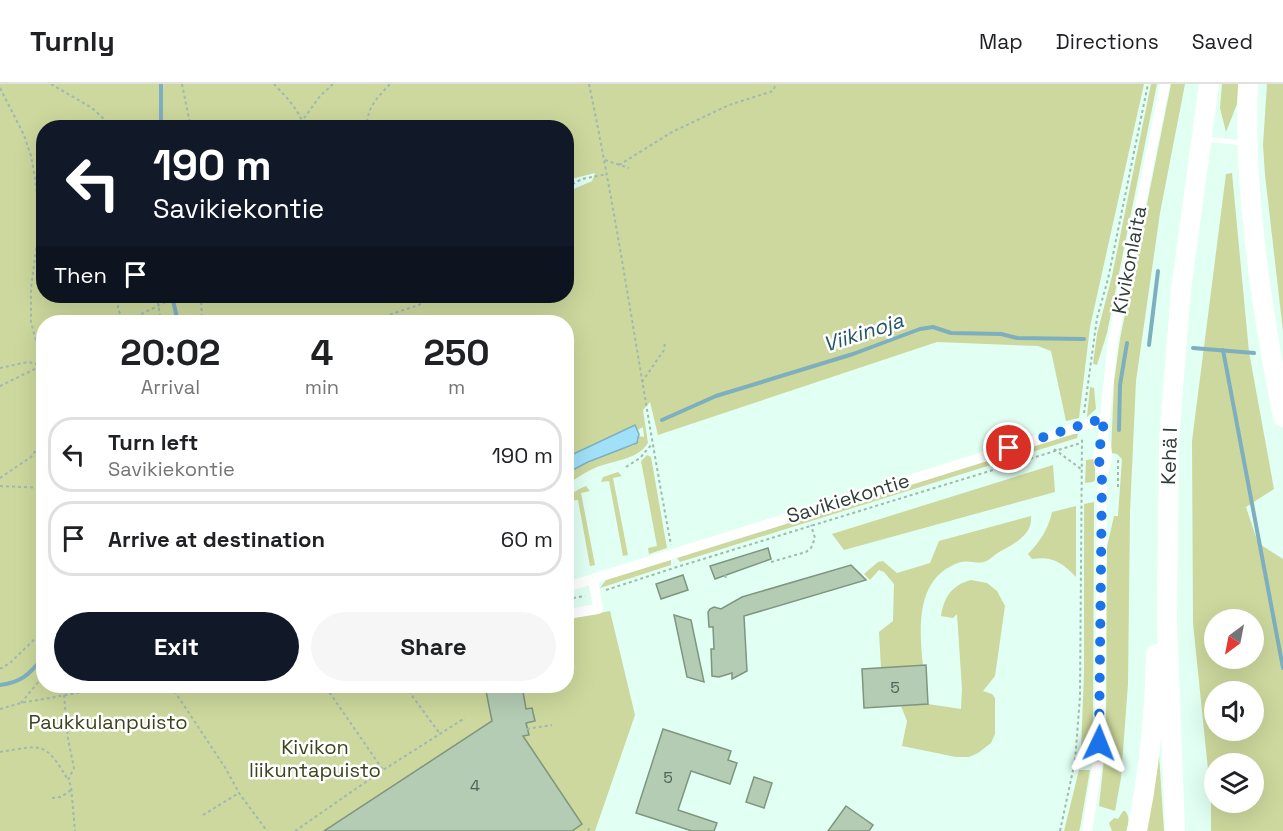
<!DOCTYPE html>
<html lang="en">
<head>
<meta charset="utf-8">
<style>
	:root { --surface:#fff; --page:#f6f6f6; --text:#202124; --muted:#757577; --line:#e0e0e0; --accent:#111827 }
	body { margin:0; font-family:"Space Grotesk",sans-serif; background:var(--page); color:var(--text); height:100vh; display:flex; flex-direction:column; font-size:22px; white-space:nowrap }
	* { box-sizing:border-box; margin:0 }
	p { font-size:20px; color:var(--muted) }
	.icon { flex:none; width:33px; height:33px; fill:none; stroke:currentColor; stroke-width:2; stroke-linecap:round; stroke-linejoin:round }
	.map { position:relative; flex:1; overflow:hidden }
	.side { position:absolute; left:36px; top:231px; width:538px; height:378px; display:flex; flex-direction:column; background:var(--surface); border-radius:24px; box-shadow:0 6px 24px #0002 }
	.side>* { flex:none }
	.top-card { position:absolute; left:36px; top:36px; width:538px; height:183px; border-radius:24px; box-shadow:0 6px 24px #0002; background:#111827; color:#fff; overflow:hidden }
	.needle { width:39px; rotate:212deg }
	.controls { position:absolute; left:1204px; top:525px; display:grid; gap:12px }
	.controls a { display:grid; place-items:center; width:60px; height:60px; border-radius:50%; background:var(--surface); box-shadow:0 6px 24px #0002; font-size:30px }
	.pin { position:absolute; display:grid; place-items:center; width:51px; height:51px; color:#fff; margin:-26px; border:3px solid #fff; border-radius:50%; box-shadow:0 2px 6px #0007 }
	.me { position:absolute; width:66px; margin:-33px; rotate:2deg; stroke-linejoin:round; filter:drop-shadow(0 0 4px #0008) }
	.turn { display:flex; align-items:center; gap:21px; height:126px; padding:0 18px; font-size:27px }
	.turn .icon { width:78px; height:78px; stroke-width:2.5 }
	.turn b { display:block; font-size:42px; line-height:51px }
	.then { display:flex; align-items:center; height:57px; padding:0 18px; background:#0003; gap:12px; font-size:22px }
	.eta { display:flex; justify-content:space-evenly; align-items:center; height:102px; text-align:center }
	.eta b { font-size:36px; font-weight:700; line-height:42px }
	.action { display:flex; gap:12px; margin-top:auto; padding:12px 18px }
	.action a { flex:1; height:69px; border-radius:36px; background:var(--accent); color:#fff; font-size:24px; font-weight:700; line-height:69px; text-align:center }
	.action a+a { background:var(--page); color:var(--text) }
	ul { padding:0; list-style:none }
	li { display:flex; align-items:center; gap:18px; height:75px; margin:0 12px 9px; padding:0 6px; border:3px solid var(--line); border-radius:24px }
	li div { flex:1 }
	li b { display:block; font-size:22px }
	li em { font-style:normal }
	header { display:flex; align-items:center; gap:36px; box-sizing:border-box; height:84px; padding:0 30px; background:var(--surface); border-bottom:2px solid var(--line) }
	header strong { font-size:28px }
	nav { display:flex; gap:33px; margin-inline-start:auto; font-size:21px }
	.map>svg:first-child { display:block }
	.green { fill:#ccd89d; fill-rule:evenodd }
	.water { fill:#a0e0f9; stroke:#7eafbf; stroke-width:1.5 }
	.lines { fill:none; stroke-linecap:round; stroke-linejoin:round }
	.stream { stroke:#7eafbf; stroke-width:4 }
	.building { fill:#b4ccb3; stroke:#7e957e; stroke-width:1.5 }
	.path { stroke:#a0b9af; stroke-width:2; stroke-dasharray:3 3; stroke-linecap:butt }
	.lane { stroke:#fff; stroke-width:5 }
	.street { stroke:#fff; stroke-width:10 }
	.highway { stroke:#fff; stroke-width:20 }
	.route { stroke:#1a73e8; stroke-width:10; stroke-dasharray:0 18 }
	.labels { text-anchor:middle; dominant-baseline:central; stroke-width:5; stroke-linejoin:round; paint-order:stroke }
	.number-label { font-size:16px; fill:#506257 }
	.street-label { font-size:20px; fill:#2f3e38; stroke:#fff }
	.park-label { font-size:20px; fill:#3d431c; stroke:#fff }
	.water-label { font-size:21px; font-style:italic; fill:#256; stroke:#fff }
</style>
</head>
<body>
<header>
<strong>Turnly</strong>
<nav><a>Map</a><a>Directions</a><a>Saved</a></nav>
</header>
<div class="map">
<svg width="1283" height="747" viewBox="0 0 1283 747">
	<rect width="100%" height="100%" fill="#e1fff3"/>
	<g class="green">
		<path d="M0,0H1144L1090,243L1079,334L1066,337L1051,267L1038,262L937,258L658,351L650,318L643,326L648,359C637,376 615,376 597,383C587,387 577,394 567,400V389L607,370L634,361L639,356V352L644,353L643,343L638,346L634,342L567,373V238H44V602H567V535L610,527L635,631L595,747H0ZM44,44H567V96L595,89L592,97L567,108V212H44Z"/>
		<path d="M1151,0H1157L1107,249L1097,281L1093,280L1097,250L1112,192Z"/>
		<path d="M1171,0H1185L1160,129L1136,297L1130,428L1128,600L1121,694L1115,727L1099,722L1106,657L1107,463L1114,432H1118L1122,375L1117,370L1111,369L1114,298L1120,255Z"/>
		<path d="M1222,0H1239L1237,20L1226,48L1220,24Z"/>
		<path d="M1267,0H1283V247L1265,91L1263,61Z"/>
		<path d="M1232,89L1249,268L1274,405L1246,423L1258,459L1283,475V747H1211V715L1193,539L1192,357L1226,90ZM1215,536H1254V574H1215ZM1215,608H1254V646H1215ZM1215,680H1254V718H1215Z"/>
		<path d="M1090,303L1094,304L1096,325L1087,333Z"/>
		<path d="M1074,350H1078L1077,354L680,478L677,474Z"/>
		<path d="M647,371L651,373L667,464L649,470L648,464L657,462L641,377Z"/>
		<path d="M1095,375V396L1093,398L1085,399L1086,376Z"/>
		<path d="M1053,381L1055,408L844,466L832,450Z"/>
		<path d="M618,388L622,392L613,394L628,471L623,472L609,397L601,398L603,393Z"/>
		<path d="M586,402L590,407L581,409L595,481L590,482L578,416L569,417C569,409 579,405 586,402Z"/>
		<path d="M1094,418L1093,643L1091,662L1082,668L1081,667L1084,589V420Z"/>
		<path d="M1076,422V493C1061,478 1053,472 1032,475L1028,470C1040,457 1048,446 1052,428Z"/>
		<path d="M1031,432C1033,453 1009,462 996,470C992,473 988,477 984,478C977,480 969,476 961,478C915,492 919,544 923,582L881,584L879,548L893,537L894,500L884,488L879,486L870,496L864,490L878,478L883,477L897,489L930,479L939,457Z"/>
		<path d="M671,476V481L600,504L606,496Z"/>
		<path d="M971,496L987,499L997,507L1005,522L995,592L983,607L992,610L995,614V650L991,659L978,669L969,673H956L902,662L907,637L901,622L928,620L961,625L962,605L957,530L953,534L941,532C944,513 952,501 971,496Z"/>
		<path d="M1159,670L1164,747H1143L1157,671Z"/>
		<path d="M1079,686H1090L1080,744L1079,747H1064Z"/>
		<path d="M1123,727H1125C1130,732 1129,741 1126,747H1112L1109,739L1114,734L1118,735Z"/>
	</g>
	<path class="water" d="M635,341L639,350L637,359L588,378L567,389V373Z"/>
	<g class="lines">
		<g class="stream">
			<path d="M161,0V44"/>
			<path d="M172,212L178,238"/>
			<path d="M1149,261L1158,187"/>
			<path d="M1193,264L1254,269"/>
			<path d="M1223,266L1283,584"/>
			<path d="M662,336L716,312L853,270L920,245L933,243L951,249L1001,250L1017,254L1084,255"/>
			<path d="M1119,346L1120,301L1127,259"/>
			<path d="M0,601C23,598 29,590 44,573"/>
		</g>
	</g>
	<g class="building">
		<path d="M768,464L771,475L715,495L710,482Z"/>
		<path d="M851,481L866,496L744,532L747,587L732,595V589L719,593L712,592L711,565H714L713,543H709L708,528L710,525L714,523L721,525L742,513Z"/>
		<path d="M683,491L688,506L661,515L656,500Z"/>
		<path d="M674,531L691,536L704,598L687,593Z"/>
		<path d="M926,581L928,620L864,624L862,585Z"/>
		<path d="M485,602H522L526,625L532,624L535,637L526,639L529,651L523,652L582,740L572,747H324L492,637Z"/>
		<path d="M663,645L731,667L728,676L737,679L730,700L691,687L678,726L717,739L714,747H692L636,729Z"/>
		<path d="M754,693L772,699L764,724L746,718Z"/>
		<path d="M846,722L873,741L869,747H828Z"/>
	</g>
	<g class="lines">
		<g class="path">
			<path d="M51,0L92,24L114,44"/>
			<path d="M182,0L191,44"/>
			<path d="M274,0C286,13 300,26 304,44"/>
			<path d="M589,0C621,153 642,308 671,461"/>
			<path d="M0,4L24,51L31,72L35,94L40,136L31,204V238L44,286"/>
			<path d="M178,44H179"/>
			<path d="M218,44C230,38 238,36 250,44"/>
			<path d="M297,44L320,12L333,0"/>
			<path d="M367,44C366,24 378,13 390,0"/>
			<path d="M605,76L629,84"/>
			<path d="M619,81L672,48L729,21L773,7L776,0"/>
			<path d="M567,103L582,95L607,90"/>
			<path d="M157,212L161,238"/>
			<path d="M201,212L202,238"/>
			<path d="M118,221V225L124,238"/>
			<path d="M202,233L216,238"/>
			<path d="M125,238L178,212"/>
			<path d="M367,238L419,221L432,212"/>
			<path d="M0,284L28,278L41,281"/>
			<path d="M642,298L664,266L665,258"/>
			<path d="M0,302L43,281"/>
			<path d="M1084,329L1097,234L1108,195L1148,0"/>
			<path d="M1054,365L1081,385"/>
			<path d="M626,383L640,374L652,360"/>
			<path d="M0,394L31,373L44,356"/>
			<path d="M0,402L44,404"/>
			<path d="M1118,403V375"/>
			<path d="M771,478L806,468L811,464L815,454L811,441"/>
			<path d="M725,491L726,494"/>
			<path d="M606,506L677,483L1081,359"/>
			<path d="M573,514L585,512"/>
			<path d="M0,585L10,579L44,546"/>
			<path d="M171,602L226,685L239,709L267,747"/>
			<path d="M329,602H325L383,686"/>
			<path d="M338,602L342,608"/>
			<path d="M405,602L440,650"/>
			<path d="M64,611L68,655L74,684L68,696L71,702L75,747"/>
			<path d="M21,619L44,591"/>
			<path d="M0,625L21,619L117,602"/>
			<path d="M527,645L552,641"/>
			<path d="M0,668C43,661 45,657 68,696"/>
			<path d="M52,714L61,713L71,706"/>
			<path d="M203,731L239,709"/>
			<path d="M295,747L383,686L465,634"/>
			<path d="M588,747L590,743"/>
			<path d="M1060,747L1075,677L1080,613L1082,353"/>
		</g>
		<path class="lane" d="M1205,55L1243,59"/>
		<g class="street">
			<path d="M1102,390C1108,377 1109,368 1103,354"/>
			<path d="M567,503L1104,335"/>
			<path d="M567,530L598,525L593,496"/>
			<path d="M1087,747L1098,676L1100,642L1102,390C1097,377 1097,367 1103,354L1113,256L1165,0"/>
		</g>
		<g class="highway">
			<path d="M1248,0C1243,107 1262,229 1283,333"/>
			<path d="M1137,747C1149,688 1155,630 1156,570"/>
			<path d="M1175,747L1167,538L1169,355L1181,206L1209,0"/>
		</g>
	</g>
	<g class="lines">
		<path class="route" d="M1009,364L1104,334C1103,354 1095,371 1102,390L1099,659"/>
	</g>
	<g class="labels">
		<g class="number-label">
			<text x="895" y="603">5</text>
			<text x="668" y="693">5</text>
			<text x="475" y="701">4</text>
		</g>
		<g class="street-label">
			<text transform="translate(1129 176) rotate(-79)">Kivikonlaita</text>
			<text transform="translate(1169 372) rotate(-88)">Kehä I</text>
			<text transform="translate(848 414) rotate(-17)">Savikiekontie</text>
		</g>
		<g class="park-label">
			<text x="108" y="638">Paukkulanpuisto</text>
			<text x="315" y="663">Kivikon<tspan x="315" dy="23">liikuntapuisto</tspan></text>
		</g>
		<g class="water-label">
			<text transform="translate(863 248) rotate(-18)">Viikinoja</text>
		</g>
	</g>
</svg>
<div class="controls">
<a><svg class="needle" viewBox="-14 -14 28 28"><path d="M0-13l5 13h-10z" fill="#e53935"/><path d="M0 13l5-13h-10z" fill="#757577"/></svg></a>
<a><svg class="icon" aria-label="sound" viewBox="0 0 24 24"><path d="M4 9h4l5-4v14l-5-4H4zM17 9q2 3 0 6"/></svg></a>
<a><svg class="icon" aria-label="layers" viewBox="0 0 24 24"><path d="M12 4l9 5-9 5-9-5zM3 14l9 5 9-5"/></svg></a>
</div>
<div class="pin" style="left:1009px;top:364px;background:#d93025"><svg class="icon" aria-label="arrive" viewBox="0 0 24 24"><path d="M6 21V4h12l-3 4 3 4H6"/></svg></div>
<svg class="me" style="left:1099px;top:659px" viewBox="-20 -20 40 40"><path d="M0-17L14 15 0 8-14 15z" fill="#1a73e8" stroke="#fff" stroke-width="4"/></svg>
<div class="top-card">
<div class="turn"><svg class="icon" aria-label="left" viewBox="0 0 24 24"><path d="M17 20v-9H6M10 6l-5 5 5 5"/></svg><div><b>190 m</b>Savikiekontie</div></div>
<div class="then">Then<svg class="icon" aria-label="arrive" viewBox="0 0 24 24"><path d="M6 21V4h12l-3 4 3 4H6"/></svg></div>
</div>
<section class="side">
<div class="eta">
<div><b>20:02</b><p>Arrival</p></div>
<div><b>4</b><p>min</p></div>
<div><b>250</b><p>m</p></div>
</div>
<ul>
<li><svg class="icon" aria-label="left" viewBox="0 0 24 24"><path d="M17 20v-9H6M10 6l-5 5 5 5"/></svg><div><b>Turn left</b><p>Savikiekontie</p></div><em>190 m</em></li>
<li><svg class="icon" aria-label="arrive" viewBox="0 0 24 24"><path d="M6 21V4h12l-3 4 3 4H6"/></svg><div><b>Arrive at destination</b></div><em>60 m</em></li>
</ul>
<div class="action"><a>Exit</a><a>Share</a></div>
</section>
</div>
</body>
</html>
